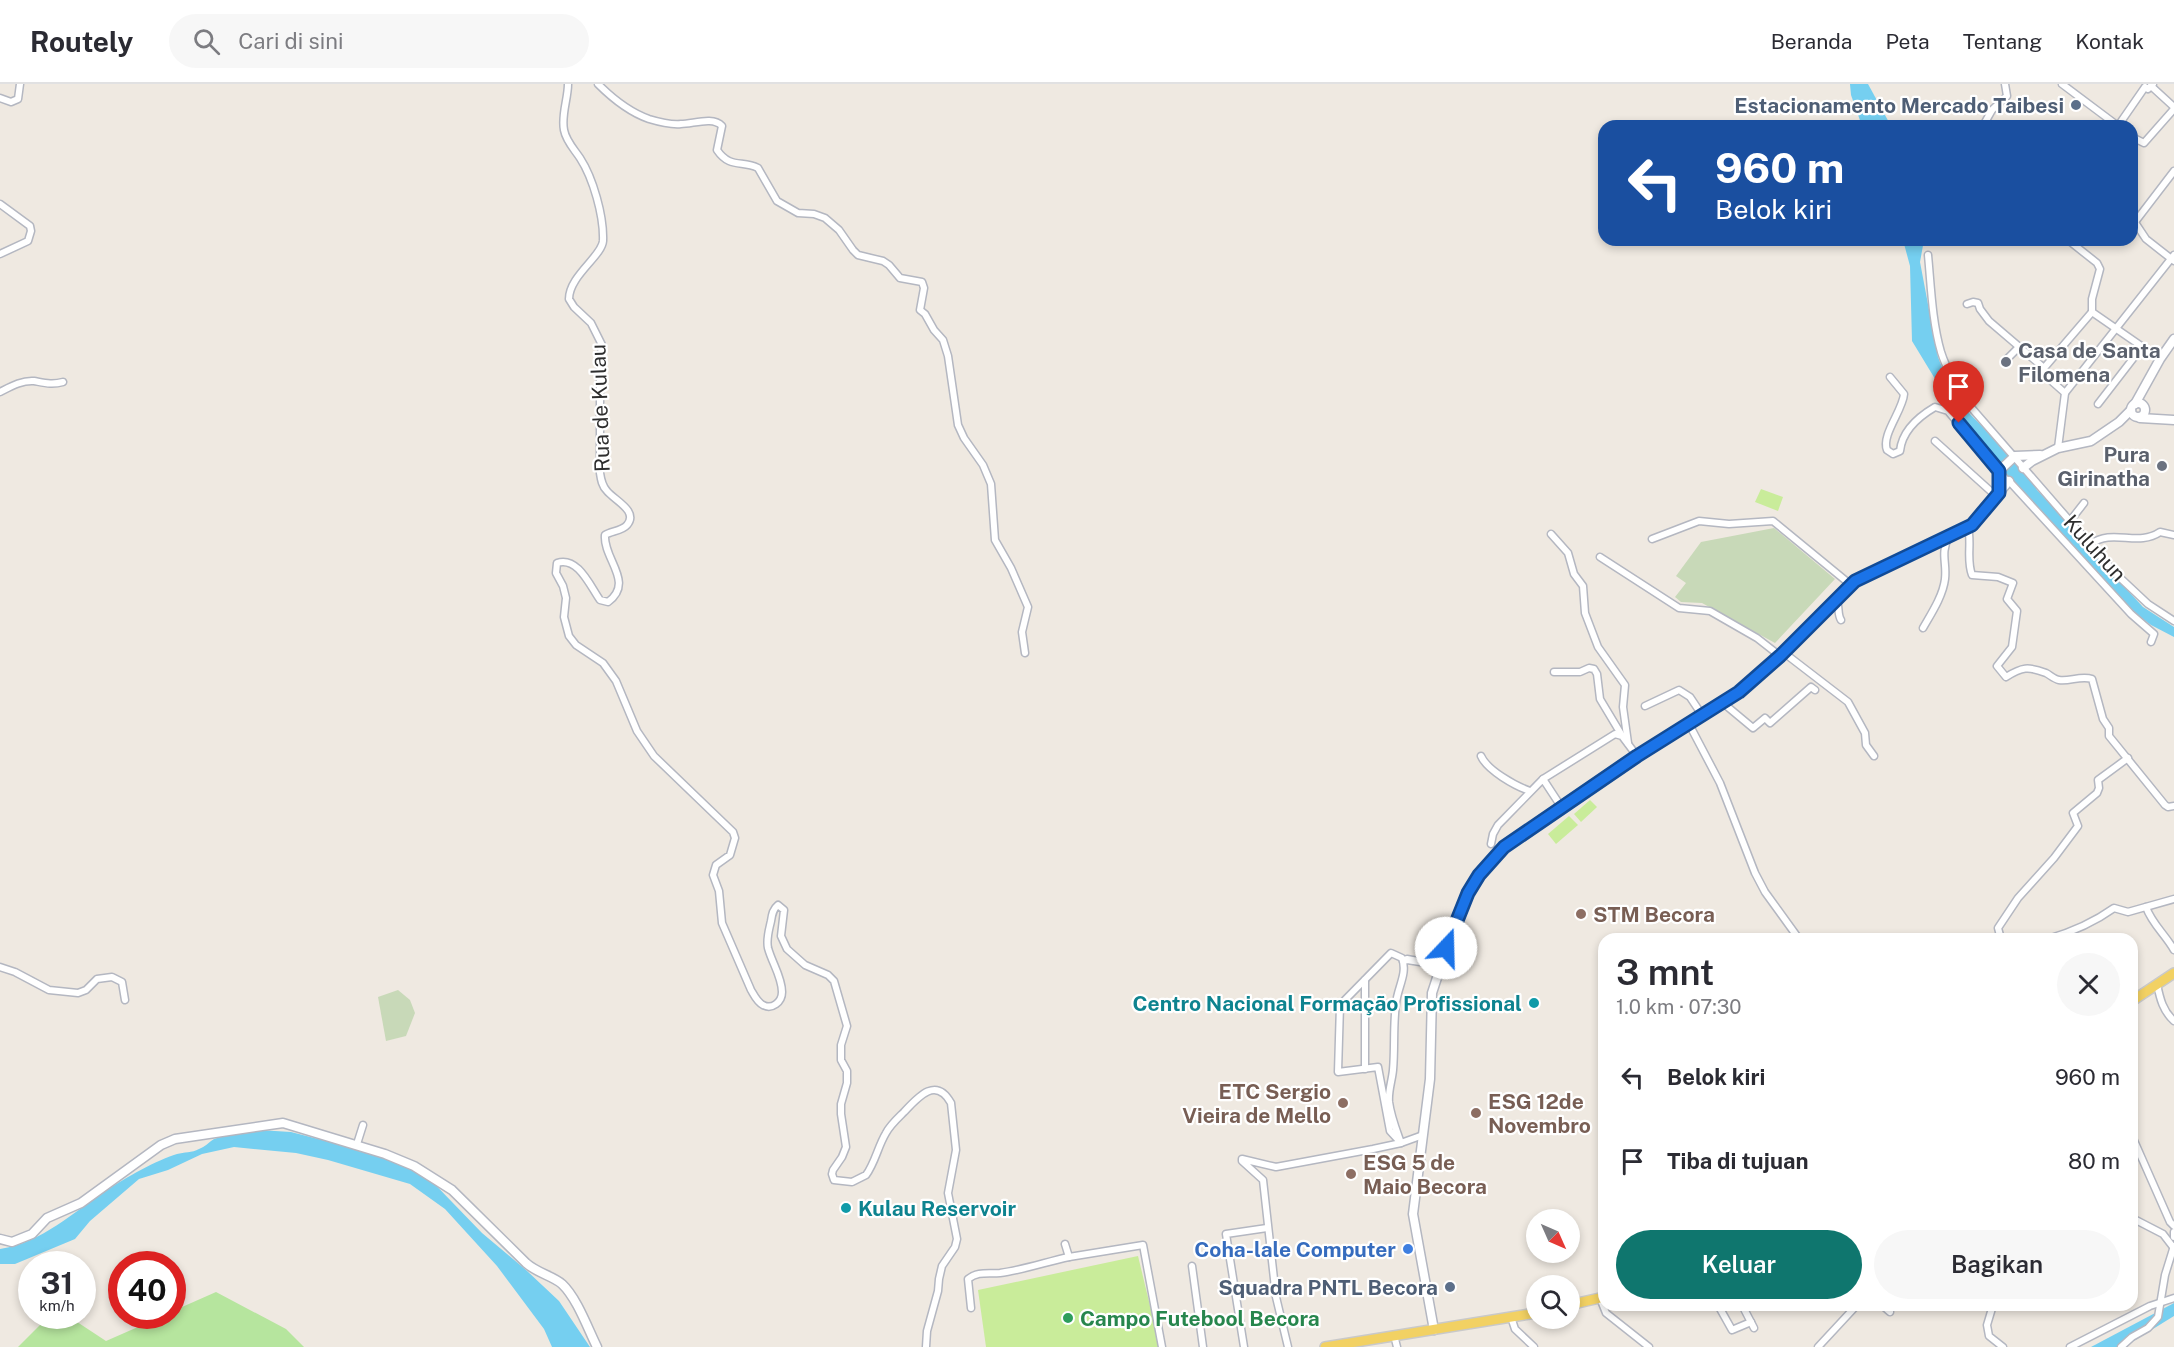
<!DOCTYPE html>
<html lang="id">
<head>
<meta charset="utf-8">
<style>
	:root { --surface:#fff; --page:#f7f7f7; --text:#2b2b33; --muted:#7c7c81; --line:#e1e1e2; --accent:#0f766e }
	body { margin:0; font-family:"Public Sans",sans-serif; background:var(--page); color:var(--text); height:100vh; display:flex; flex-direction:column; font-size:22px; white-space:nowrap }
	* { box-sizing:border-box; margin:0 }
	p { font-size:20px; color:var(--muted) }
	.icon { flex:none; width:33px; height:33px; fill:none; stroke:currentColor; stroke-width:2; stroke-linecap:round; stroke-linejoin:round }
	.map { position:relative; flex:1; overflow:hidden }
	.sheet { position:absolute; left:1598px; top:849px; width:540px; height:378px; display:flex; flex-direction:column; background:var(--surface); border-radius:18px; box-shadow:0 3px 9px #0003 }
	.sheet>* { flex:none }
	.hud { position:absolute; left:1598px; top:36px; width:540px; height:126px; border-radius:18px; box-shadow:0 3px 9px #0003; background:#1a4fa0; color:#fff; overflow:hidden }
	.needle { width:39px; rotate:135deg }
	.buttons { position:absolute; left:1526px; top:1125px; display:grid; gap:12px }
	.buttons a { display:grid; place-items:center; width:54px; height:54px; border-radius:50%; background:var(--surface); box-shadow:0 3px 9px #0003; font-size:30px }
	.speed { position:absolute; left:18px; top:1167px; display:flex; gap:12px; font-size:30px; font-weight:700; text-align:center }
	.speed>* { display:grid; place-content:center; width:78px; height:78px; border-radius:50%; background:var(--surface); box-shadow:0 3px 9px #0003; line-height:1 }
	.speed small { font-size:15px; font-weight:400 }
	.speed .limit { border:9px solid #d22; background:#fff; color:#111 }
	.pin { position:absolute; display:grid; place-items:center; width:51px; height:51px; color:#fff; margin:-62px -26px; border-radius:50% 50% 50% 0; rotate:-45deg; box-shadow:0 0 6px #0007 }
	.pin .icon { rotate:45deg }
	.me { position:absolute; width:66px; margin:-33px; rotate:21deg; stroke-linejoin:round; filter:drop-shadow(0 0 4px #0008) }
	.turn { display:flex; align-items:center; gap:21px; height:126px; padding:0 18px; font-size:27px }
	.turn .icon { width:78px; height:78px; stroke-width:2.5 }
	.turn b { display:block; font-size:42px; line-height:51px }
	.round { display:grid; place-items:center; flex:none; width:63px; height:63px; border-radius:32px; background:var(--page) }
	.headline { display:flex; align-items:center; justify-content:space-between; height:102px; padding:0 18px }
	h1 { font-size:36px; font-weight:600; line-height:45px }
	.button { display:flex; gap:12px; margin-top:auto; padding:12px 18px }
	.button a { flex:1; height:69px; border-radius:36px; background:var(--accent); color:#fff; font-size:24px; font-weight:600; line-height:69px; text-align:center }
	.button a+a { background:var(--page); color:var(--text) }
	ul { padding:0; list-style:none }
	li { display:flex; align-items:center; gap:18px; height:84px; padding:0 18px }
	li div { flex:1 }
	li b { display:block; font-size:22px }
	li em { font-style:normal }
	header { display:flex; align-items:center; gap:36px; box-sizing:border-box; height:84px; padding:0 30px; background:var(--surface); border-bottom:2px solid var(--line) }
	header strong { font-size:28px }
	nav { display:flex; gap:33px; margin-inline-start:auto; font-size:21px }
	.search { width:420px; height:54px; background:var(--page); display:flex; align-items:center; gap:15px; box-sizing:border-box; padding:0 21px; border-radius:33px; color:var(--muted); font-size:22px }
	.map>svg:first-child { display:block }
	.green { fill:#b6e59e }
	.cemetery { fill:#c8d9b8 }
	.pitch { fill:#c9ec9a }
	.water { fill:#75cff0 }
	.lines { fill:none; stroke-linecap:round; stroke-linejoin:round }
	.street-casing { stroke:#b4b7c1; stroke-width:9 }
	.secondary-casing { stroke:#b4b7c1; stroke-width:11 }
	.primary-casing { stroke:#c9c9c9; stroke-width:12 }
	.street { stroke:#fff; stroke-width:6 }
	.secondary { stroke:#fff; stroke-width:8 }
	.primary { stroke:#f2d163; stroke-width:9 }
	.route-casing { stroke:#114b97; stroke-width:15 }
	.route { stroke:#1a73e8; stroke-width:10 }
	.service-dot { fill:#5c6f8a; stroke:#fff; stroke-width:2 }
	.worship-dot { fill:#6b7280; stroke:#fff; stroke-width:2 }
	.education-dot { fill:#8d6e63; stroke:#fff; stroke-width:2 }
	.culture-dot { fill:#0f9aa8; stroke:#fff; stroke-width:2 }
	.shop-dot { fill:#3f7fe0; stroke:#fff; stroke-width:2 }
	.leisure-dot { fill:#2e9e5b; stroke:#fff; stroke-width:2 }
	.labels { text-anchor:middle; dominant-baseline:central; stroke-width:4.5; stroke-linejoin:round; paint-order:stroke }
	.service-label { font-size:21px; font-weight:bold; fill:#4e5e75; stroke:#fff; text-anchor:end }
	.worship-label { font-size:21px; font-weight:bold; fill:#5b616d; stroke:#fff; text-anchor:start }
	.street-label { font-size:21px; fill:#2e2e2e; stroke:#fff }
	.education-label { font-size:21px; font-weight:bold; fill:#785e54; stroke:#fff; text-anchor:start }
	.culture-label { font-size:21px; font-weight:bold; fill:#0d838f; stroke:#fff; text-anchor:end }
	.shop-label { font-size:21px; font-weight:bold; fill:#366cbe; stroke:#fff; text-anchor:end }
	.leisure-label { font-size:21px; font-weight:bold; fill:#27864d; stroke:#fff; text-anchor:start }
</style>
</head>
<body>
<header>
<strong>Routely</strong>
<div class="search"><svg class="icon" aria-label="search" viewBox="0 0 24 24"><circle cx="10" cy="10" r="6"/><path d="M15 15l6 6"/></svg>Cari di sini</div>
<nav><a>Beranda</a><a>Peta</a><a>Tentang</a><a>Kontak</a></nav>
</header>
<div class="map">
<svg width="2174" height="1263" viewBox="0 0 2174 1263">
	<rect width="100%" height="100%" fill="#efe9e1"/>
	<path class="green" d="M216,1208L286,1245L304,1263H18L49,1232H68L106,1257L163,1232H172L173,1227Z"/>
	<g class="cemetery">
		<path d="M1774,444L1835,495L1775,559L1702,519L1681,518L1675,513L1686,499L1676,492L1701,458Z"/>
		<path d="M398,906L410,916L415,929L406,952L386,957L378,913Z"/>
	</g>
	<g class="pitch">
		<path d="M1761,405L1783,413L1778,427L1755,418Z"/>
		<path d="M1590,716L1597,723L1581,738L1574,730Z"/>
		<path d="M1569,732L1578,741L1556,760L1548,750Z"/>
		<path d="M1138,1172L1160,1263H986L978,1206Z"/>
	</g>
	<g class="water">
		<path d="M1850,0H1868L1891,42H1862L1851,11Z"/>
		<path d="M1903,156H1924L1920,178L1938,273L1949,301L1970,330L2027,388L2037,406L2071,442L2073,452L2079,457H2082L2143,523L2174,543V553L2151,541L2129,525L1981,363L1960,336L1912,257L1910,182Z"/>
		<path d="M259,1046L291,1048L361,1066L423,1088L482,1149L526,1186L559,1217L590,1263H552L544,1245L497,1182L445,1125L410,1100L328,1076L296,1069L234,1063L202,1070L168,1086L139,1095L90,1137L75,1155L15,1180H0V1165C42,1159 73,1128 107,1106C125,1094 157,1076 177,1070C184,1068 192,1069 199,1065C205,1063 209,1058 214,1055C229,1049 244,1048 259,1046Z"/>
		<path d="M2174,1219V1232L2127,1261L2122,1263H2091Z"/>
	</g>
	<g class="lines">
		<defs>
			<g id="street">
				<path d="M568,0C568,15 561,31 564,46C566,57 574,65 580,74C593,94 604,132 603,157C602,172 569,192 569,215L574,223L591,239L602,261L600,280V389C601,396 602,402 607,407C614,416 639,427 627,441C622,447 611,447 605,451C603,475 635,498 608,518L600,516C590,502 578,472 557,479L556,489L563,502L566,514L564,533L569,552L576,561L603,579L616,597L637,647L654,672L733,748L735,754L730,771L716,781L713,791L719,807L722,839L751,906C754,911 757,918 763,921C772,926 782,918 782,908C782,893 772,879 768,864C766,855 769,846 771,837C772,830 773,825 778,821L784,826L781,852L787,865L805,881L828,891L834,897L847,942L841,961V976L847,987V999L841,1020V1030L846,1063L842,1073L833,1086L832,1090L834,1096L852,1098L866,1091C875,1079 878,1062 886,1049C890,1041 898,1034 904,1028C918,1013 936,992 951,1019L956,1066L948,1109L957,1155L955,1163L942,1182L939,1195L938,1207L927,1247L926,1263"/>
				<path d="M598,0C612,14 629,28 649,35C659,38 671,41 681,40C693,40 713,32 722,42L717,66C730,85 742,76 758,84L777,117L798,129L814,130L825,134L839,146L853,166L858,171L883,177L889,181L900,194L922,198L924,204L920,226L925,230L934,246L943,256L948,272L958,341L964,354L983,381L991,400L995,456L1011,484L1028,523L1022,548L1025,569"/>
				<path d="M2062,0L2118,42L2145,3L2148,5L2153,0"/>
				<path d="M2151,2L2174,23"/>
				<path d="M0,14L11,18L18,15L20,0"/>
				<path d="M1983,42L1992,26L2007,12L2005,0"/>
				<path d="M2132,53L2144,59L2174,25"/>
				<path d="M0,120L30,142L31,147L28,157L0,170"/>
				<path d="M2132,134L2146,155L2174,177"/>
				<path d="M2135,138L2174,87"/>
				<path d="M2068,156L2097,179L2100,185L2092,215V228L2160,275"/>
				<path d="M1928,171C1931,202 1932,237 1941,268C1947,287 1958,305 1969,321L2116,490L2148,520L2174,537"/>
				<path d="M1967,220L1973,218L1978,219L1980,225L1989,237L2044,284"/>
				<path d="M2092,228L2044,284L2048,294L2065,309L2174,171"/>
				<path d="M2005,277L2019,263"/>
				<path d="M1890,293L1904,310C1903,326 1881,351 1887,366L1893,370L1900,367C1902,347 1918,333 1935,323L1948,327L2008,398"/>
				<path d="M0,308C10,303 22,296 34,297C45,299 52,301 63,298"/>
				<path d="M2098,320L2142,263"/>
				<path d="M1935,357L1996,412"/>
				<path d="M2058,364L2065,309"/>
				<path d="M2009,397L2131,530L2154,550L2151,558"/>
				<path d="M2070,437L2084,419"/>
				<path d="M1968,443C1972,460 1966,475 1972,491L1998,493L2013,499L2007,515L2017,527L2012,563L1997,582L2006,593C2022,583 2028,582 2046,589C2050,591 2054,595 2059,596C2069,598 2081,591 2092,595L2103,635L2109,644V652L2165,721L2168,723L2174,722"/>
				<path d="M1551,450L1568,469L1574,490L1583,502L1585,529L1598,563L1625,601L1623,623L1628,659"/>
				<path d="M1652,455L1699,437L1729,440L1773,437L1851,501"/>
				<path d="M2091,460C2112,444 2138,463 2160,448L2174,451"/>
				<path d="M1600,473L1679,524L1710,527L1757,554L1780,572"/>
				<path d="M1836,516C1840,522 1837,530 1841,536"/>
				<path d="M1923,544C1931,530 1943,512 1945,495C1947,478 1940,470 1949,452"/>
				<path d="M1783,568L1848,618L1865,649L1866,661L1874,672"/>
				<path d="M1554,588H1580L1589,584L1594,585L1597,590L1600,615L1621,650"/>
				<path d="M1723,619L1753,644L1765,634L1770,639L1811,603L1815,606"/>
				<path d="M1645,622L1679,606L1690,613L1702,631"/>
				<path d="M1689,640L1720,699L1755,789L1765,808L1799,855"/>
				<path d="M1481,672C1487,686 1515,702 1530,707"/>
				<path d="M1543,695L1615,650L1622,652L1637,672"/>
				<path d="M1491,760L1493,750L1498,741L1543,695L1562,724"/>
				<path d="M2146,823C2152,840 2165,850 2174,866"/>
				<path d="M2001,855L1998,844L2018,814L2054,774L2078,742L2073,729L2097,709L2099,704L2098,696L2128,674"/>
				<path d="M2048,855C2072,848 2093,839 2114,824L2128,828L2174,815"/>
				<path d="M1391,869L1402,874C1408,890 1397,904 1396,920C1393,941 1395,964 1393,986C1392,997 1388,1007 1389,1018C1391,1033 1396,1045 1401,1059L1390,1047L1378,983L1338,988L1340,921Z"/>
				<path d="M1403,877L1407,875L1440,881L1407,876L1403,877"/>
				<path d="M0,883L15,888L49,906L78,909L86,906L97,895L112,893L122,898L125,916"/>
				<path d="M1365,896V985"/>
				<path d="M2157,900C2160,915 2163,927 2174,937"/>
				<path d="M2132,1052L2170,1138L2174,1142"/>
				<path d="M357,1060L363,1041"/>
				<path d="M2132,1134L2163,1150L2173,1163"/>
				<path d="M2174,1148V1153"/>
				<path d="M1065,1160L1069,1173L1143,1161L1162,1263"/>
				<path d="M1192,1182L1203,1263"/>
				<path d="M1600,1214L1606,1229L1649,1263"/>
				<path d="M1718,1221L1732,1246L1751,1238"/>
				<path d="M1742,1221L1754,1244"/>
				<path d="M1882,1221L1890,1228"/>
				<path d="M1993,1221L1987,1241L1989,1252L2003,1263"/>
				<path d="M971,1224L968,1195C978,1187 988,1190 1000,1189C1023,1186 1046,1178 1069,1173"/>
				<path d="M1511,1233L1515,1245L1534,1263"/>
				<path d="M1394,1251L1397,1263"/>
				<path d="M1244,1263L1226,1150L1267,1144"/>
				<path d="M1288,1263L1276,1213L1263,1096L1242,1077V1075L1276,1083L1373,1065L1401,1059L1423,1051"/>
				<path d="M1818,1263L1857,1221"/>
				<path d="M2070,1263L2150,1222L2174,1214"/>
				<path d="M2121,1263L2132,1253L2148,1244L2158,1233L2165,1191L2174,1162"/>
			</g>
			<g id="secondary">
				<circle cx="2138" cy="326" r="7"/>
				<path d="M2135,320L2160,275L2174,255"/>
				<path d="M2140,334L2174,336"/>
				<path d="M2023,384L2032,377L2058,364L2091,357L2119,338L2131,326"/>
				<path d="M1999,409V387L2015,372L2040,371"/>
				<path d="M0,1155L12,1158L32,1150L47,1134L81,1119L161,1061L175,1055L283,1039L385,1070L414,1082L452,1106L526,1179C537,1189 553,1192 562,1200C577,1214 588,1245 597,1263"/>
				<path d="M1434,1246L1413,1130L1430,995L1432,909L1451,851L1468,809L1479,791L1489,778L1515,755L1637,672L1739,608L1780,572L1855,497L1972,441L2009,397"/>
			</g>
			<g id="primary">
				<path d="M2132,917L2174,889"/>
				<path d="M1569,1221L1604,1213"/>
				<path d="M1325,1263L1536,1229"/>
			</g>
		</defs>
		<use href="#street" class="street-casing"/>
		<use href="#secondary" class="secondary-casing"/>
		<use href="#primary" class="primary-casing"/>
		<use href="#street" class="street"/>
		<use href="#secondary" class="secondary"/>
		<use href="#primary" class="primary"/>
	</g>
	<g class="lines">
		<defs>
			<path id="route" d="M1446,864L1468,809L1479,791L1504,763L1637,672L1739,608L1780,572L1855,497L1972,441L1999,409V387L1959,339"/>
		</defs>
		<use href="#route" class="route-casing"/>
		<use href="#route" class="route"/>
	</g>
	<g class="service-dot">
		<circle cx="2076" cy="21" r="6"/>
		<circle cx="1450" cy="1203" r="6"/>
	</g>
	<g class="worship-dot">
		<circle cx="2006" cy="278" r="6"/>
		<circle cx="2162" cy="382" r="6"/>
	</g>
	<g class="education-dot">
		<circle cx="1581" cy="830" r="6"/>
		<circle cx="1343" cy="1019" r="6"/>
		<circle cx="1476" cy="1029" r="6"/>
		<circle cx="1351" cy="1090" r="6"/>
	</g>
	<g class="culture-dot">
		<circle cx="1534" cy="919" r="6"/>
		<circle cx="846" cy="1124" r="6"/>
	</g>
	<circle class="shop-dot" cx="1408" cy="1165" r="6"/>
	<circle class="leisure-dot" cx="1068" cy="1234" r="6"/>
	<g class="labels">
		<g class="service-label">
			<text x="2064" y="21">Estacionamento Mercado Taibesi</text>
			<text x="1438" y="1203">Squadra PNTL Becora</text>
		</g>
		<g class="worship-label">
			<text x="2018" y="266">Casa de Santa<tspan x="2018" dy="24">Filomena</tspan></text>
			<text x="2150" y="370" text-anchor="end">Pura<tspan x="2150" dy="24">Girinatha</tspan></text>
		</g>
		<g class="street-label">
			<text transform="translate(600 324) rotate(-92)">Rua de Kulau</text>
			<text transform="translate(2095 464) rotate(48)">Kuluhun</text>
		</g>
		<g class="education-label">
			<text x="1593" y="830">STM Becora</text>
			<text x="1331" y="1007" text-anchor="end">ETC Sergio<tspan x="1331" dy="24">Vieira de Mello</tspan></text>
			<text x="1488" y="1017">ESG 12de<tspan x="1488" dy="24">Novembro</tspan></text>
			<text x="1363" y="1078">ESG 5 de<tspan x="1363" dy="24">Maio Becora</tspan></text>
		</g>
		<g class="culture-label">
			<text x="1522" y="919">Centro Nacional Formação Profissional</text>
			<text x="858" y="1124" text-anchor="start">Kulau Reservoir</text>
		</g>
		<g class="shop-label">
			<text x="1396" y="1165">Coha-lale Computer</text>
		</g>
		<g class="leisure-label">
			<text x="1080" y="1234">Campo Futebool Becora</text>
		</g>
	</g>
</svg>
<div class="buttons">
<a><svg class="needle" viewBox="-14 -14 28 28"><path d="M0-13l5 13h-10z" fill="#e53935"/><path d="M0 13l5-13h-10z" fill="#7c7c81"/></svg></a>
<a><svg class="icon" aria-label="search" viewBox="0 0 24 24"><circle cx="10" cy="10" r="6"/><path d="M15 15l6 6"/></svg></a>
</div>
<div class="speed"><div>31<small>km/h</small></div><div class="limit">40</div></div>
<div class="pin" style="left:1959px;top:339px;background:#d93025"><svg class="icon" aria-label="arrive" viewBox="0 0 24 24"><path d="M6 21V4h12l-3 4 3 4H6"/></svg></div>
<svg class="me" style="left:1446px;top:864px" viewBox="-20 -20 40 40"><circle r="19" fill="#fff"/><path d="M0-13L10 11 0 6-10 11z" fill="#1a73e8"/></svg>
<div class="hud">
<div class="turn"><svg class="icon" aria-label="left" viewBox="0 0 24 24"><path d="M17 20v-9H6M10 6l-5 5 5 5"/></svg><div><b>960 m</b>Belok kiri</div></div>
</div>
<section class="sheet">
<div class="headline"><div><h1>3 mnt</h1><p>1.0 km · 07:30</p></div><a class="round"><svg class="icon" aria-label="close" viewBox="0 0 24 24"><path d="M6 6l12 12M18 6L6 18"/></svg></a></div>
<ul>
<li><svg class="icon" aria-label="left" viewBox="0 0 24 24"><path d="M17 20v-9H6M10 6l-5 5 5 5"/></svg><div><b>Belok kiri</b></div><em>960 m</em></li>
<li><svg class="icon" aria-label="arrive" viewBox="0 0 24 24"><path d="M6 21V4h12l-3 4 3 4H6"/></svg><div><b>Tiba di tujuan</b></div><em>80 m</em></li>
</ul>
<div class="button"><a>Keluar</a><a>Bagikan</a></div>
</section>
</div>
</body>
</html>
